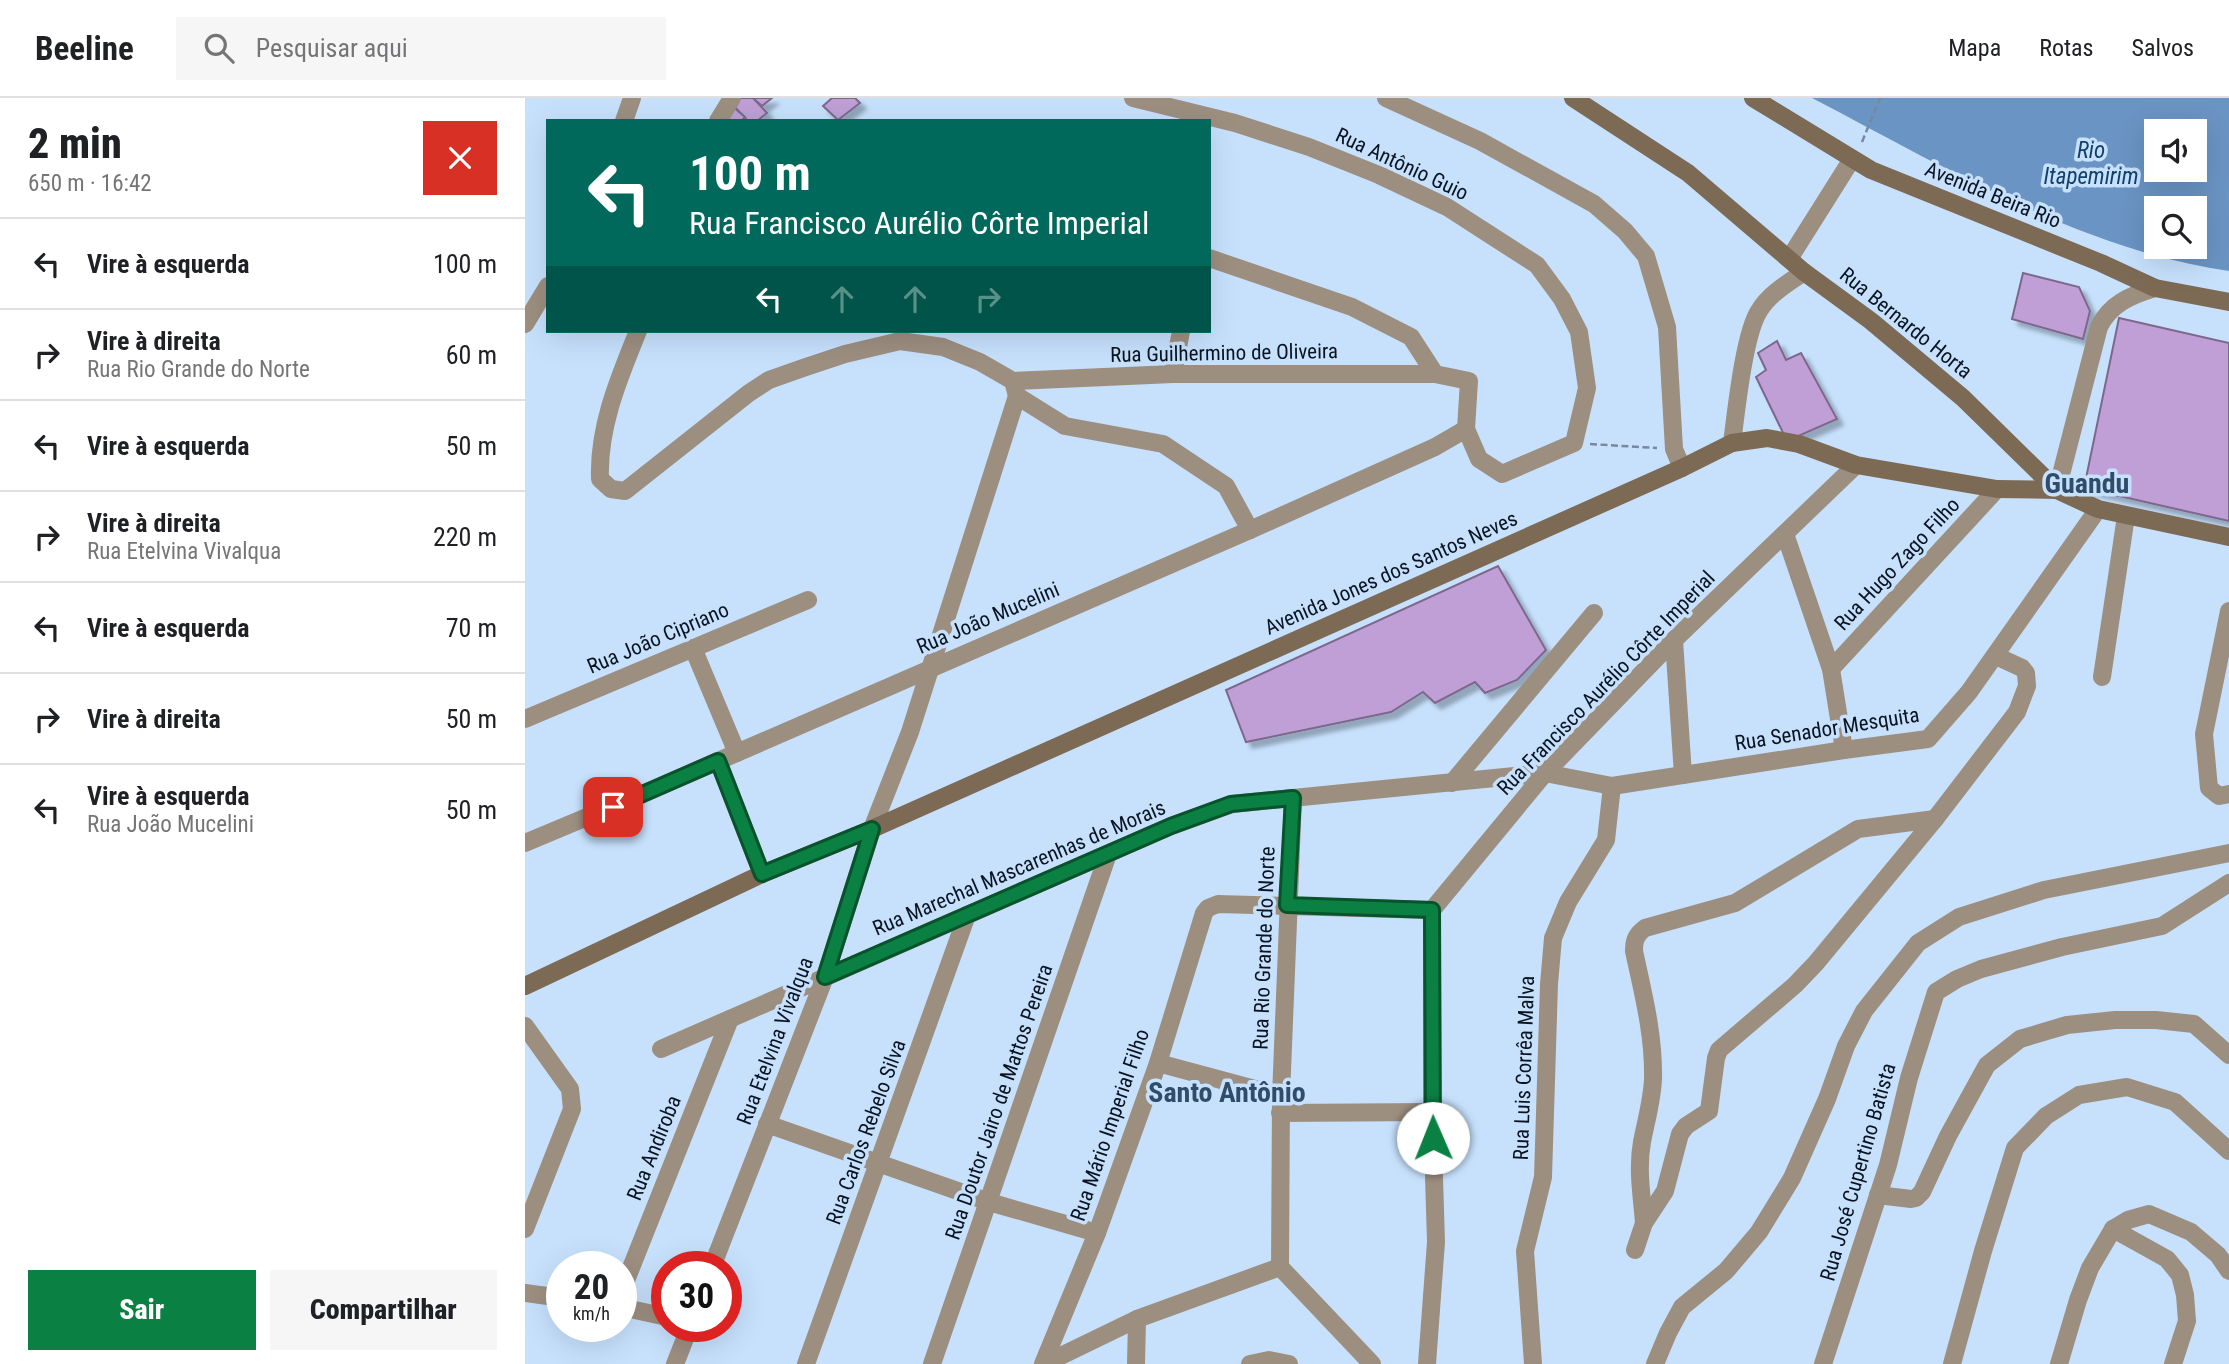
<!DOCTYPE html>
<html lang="pt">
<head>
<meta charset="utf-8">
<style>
	:root { --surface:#fff; --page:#f6f6f6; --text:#202124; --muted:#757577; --line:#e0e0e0; --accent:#0b8043 }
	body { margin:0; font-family:"Roboto Condensed",sans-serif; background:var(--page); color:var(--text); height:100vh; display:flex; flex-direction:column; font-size:26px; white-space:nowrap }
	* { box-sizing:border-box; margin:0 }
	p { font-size:23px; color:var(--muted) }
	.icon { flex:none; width:38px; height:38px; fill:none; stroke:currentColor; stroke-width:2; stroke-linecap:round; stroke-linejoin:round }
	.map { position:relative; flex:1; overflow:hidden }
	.sheet { display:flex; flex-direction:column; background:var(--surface); width:525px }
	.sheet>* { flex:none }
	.top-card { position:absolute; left:21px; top:21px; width:665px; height:214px; border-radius:0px; box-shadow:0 7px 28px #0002; background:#00695c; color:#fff; overflow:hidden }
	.controls { position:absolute; left:1619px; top:21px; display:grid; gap:14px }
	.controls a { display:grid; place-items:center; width:63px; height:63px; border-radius:0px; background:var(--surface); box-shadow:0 7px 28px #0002; font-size:35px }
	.speed { position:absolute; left:21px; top:1153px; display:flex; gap:14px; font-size:35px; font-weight:700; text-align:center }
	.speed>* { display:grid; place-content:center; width:91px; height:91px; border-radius:50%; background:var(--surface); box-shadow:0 7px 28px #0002; line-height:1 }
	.speed small { font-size:18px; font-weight:400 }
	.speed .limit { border:10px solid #d22; background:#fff; color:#111 }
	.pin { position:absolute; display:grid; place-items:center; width:60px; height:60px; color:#fff; margin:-30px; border-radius:14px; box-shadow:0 4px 10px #0006 }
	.me { position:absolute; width:77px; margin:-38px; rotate:359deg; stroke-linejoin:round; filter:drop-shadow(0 0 5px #0008) }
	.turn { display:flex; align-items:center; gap:24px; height:147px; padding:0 28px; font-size:32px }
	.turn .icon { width:91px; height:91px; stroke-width:2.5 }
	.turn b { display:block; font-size:49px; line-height:60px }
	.lanes { display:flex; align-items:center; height:66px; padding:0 28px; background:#0003; justify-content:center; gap:35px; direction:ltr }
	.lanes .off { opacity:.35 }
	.round { display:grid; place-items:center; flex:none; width:74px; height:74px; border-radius:0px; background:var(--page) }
	.headline { display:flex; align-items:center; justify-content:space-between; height:119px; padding:0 28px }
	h1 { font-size:42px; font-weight:800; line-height:52px }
	.cta { display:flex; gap:14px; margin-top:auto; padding:14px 28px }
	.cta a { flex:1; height:80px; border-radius:0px; background:var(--accent); color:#fff; font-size:28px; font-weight:800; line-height:80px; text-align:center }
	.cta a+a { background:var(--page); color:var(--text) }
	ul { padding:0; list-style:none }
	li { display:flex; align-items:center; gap:21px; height:91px; padding:0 28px; border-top:2px solid var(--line) }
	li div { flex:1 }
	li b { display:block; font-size:26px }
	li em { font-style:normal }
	header { display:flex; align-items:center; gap:42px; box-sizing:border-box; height:98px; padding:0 35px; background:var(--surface); border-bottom:2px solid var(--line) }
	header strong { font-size:33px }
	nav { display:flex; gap:38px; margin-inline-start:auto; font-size:24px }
	.search { width:490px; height:63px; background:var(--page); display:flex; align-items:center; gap:18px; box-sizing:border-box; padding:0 24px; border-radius:0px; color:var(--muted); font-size:26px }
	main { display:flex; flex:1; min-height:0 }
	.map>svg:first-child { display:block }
	.water { fill:#6a94c3; fill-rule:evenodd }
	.building { fill:#bf9fd5; stroke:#7d688c; stroke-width:2; filter:url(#shadow) }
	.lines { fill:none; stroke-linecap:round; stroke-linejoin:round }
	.path { stroke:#76899e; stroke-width:2.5; stroke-dasharray:7 3.5; stroke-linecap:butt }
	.minor { stroke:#9d8f80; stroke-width:18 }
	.secondary { stroke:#7d6a54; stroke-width:18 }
	.route-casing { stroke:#07532c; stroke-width:18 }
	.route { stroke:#0b8043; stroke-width:12 }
	.labels { text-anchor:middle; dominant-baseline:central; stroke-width:7; stroke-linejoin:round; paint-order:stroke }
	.street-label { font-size:21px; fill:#091420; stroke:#c7e1fd }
	.water-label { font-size:23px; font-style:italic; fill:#12406d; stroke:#c7e1fd }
	.district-label { font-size:28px; font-weight:bold; fill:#314c6a; stroke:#c7e1fd }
</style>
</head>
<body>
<header>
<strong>Beeline</strong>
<div class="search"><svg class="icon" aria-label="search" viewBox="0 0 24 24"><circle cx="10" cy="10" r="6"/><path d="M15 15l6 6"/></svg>Pesquisar aqui</div>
<nav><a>Mapa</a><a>Rotas</a><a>Salvos</a></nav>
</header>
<main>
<section class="sheet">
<div class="headline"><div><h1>2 min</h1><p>650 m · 16:42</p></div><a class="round" style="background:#d93025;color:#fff"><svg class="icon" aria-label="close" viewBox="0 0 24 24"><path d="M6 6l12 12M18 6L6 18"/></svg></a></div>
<ul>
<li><svg class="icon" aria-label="left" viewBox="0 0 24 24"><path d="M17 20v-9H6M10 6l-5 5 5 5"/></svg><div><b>Vire à esquerda</b></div><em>100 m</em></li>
<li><svg class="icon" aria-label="right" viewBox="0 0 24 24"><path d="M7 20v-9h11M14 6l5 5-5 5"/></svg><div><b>Vire à direita</b><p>Rua Rio Grande do Norte</p></div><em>60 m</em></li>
<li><svg class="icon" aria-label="left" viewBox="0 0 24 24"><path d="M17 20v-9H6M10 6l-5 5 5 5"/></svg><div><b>Vire à esquerda</b></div><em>50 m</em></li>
<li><svg class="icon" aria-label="right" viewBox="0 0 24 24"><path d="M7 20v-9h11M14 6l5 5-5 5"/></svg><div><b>Vire à direita</b><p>Rua Etelvina Vivalqua</p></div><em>220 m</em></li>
<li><svg class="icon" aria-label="left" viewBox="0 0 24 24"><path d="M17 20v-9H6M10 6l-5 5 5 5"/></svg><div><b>Vire à esquerda</b></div><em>70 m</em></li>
<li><svg class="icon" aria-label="right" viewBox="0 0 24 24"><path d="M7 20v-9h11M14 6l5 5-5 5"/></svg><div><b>Vire à direita</b></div><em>50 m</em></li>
<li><svg class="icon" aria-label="left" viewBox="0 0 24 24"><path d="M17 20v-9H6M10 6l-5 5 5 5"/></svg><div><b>Vire à esquerda</b><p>Rua João Mucelini</p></div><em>50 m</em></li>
</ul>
<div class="cta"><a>Sair</a><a>Compartilhar</a></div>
</section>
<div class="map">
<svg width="1704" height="1266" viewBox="0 0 1704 1266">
	<defs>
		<filter id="shadow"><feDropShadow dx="6" dy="6" stdDeviation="2" flood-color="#0004"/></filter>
	</defs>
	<rect width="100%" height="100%" fill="#c7e1fd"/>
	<path class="water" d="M1287,0H1704V173C1554,151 1420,69 1287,0ZM1631,33H1670V72H1631ZM1631,110H1670V149H1631Z"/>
	<g class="building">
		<path d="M215,0H228L242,15L232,23H223L208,7Z"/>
		<path d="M228,0H247L237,8Z"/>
		<path d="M307,0H330L335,5L313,22L298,8Z"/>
		<path d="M207,8L220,19L216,23H201Z"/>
		<path d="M1498,175L1554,189L1565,213L1558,241L1487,221Z"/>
		<path d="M1594,220L1704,245V423L1559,390Z"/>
		<path d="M1252,243L1261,262L1276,255L1312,321L1262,343L1231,279L1241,272L1233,255Z"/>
		<path d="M973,468L1021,552L992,582L960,595L950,584L910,605L898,594L866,614L721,644L701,592Z"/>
	</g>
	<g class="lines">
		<g class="path">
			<path d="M1337,44L1355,0"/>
			<path d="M1065,346L1132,350"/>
		</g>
		<g class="minor">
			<path d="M608,0L710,25L784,49L854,77L922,109L1012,167L1037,201L1054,234L1062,290L1049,345L977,376L954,361L941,331L944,283L910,276L886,239L827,209L684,160"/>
			<path d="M861,0L955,43L1069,106L1100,133L1121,158L1142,229L1149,351L1157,370"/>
			<path d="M99,23L107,0"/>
			<path d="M193,23L207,0"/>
			<path d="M1264,161L1327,61"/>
			<path d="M0,226L23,188"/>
			<path d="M113,233C94,280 73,329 75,381L86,391L100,393L224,295L244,282L278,270L320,256L375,243L418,249L455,264L488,283L492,298L540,328L638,346L701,388L725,432"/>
			<path d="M648,276L656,233"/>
			<path d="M488,283L648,276H910"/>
			<path d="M1207,345C1211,315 1219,236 1234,213C1244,196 1263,185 1279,174"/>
			<path d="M1532,392L1574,229C1585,206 1606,197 1630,190"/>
			<path d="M1260,436L1306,571L1319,652"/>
			<path d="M1704,513L1679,636L1684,690L1694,698L1704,696"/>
			<path d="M1149,542L1158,677"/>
			<path d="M168,550L212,655"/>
			<path d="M1306,571L1472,391"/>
			<path d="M1577,579L1601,418"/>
			<path d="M0,621L283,502"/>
			<path d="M193,663L237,776"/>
			<path d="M927,685L1069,515"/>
			<path d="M0,745L131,690L725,432L910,349L941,331"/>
			<path d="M907,812L1020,675L1149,542L1331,367"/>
			<path d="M0,928L45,991L47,1011L0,1131"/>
			<path d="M136,951L646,728L707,706L1020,675L1087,688L1319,652L1403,641L1444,594L1573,411"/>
			<path d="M633,965L756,998"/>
			<path d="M755,1015L907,1014"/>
			<path d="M242,1026L464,1104L572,1135"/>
			<path d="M1353,1097L1386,1101L1391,1100L1397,1094L1423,1038L1462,967L1495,941L1542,927L1590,922H1631L1669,926L1704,957"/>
			<path d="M1119,1125C1117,1098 1112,1071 1117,1044C1121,1023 1127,1003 1128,981C1129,937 1118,895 1109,853C1109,842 1111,837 1120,830L1210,805L1333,731L1410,721"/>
			<path d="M1588,1131L1642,1161L1655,1177L1660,1197L1662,1223L1648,1266"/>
			<path d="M1588,1131L1603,1122L1624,1116L1666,1134L1693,1157L1704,1173"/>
			<path d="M1110,1152L1119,1125L1140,1093L1155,1036L1161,1028L1184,1013L1191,960L1194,952L1270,887L1291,865L1410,721L1492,614L1502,588L1501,575L1497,570L1471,558"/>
			<path d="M187,1169L300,879L347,731L385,634L492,298"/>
			<path d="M755,1169L756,998L768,700"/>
			<path d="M755,1169L847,1266"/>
			<path d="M0,1195L37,1200"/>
			<path d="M96,1195L205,921"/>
			<path d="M96,1209L142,1219"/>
			<path d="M150,1266L165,1228"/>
			<path d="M281,1266L442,817"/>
			<path d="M407,1266L583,756"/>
			<path d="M518,1266L572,1135L633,965L679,815L683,810L693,806L907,812"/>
			<path d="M519,1266L612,1221L755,1169"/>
			<path d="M611,1266L612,1221"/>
			<path d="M725,1266L744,1262L764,1266"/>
			<path d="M902,1266L911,1144L907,1014V812"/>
			<path d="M1008,1266L1000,1153L1018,1079L1024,886L1028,840L1043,804L1081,742L1087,688"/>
			<path d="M1130,1266L1143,1235L1157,1209L1201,1173L1234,1134L1267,1080L1302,1001L1321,948L1339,913L1393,845L1434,819L1519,792L1704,755"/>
			<path d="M1298,1266L1363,1067L1384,980L1411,894L1432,881L1456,871L1537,849L1637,828L1704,785"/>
			<path d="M1427,1266L1458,1153L1490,1050L1521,1018L1554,997L1602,989L1650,1004L1704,1053"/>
			<path d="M1534,1266L1553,1202L1565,1170L1588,1131"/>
		</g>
		<g class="secondary">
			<path d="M1048,0L1163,75L1279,174L1346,223L1438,300L1532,392L1573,411L1704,439"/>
			<path d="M1228,0L1346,72L1576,165L1630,190L1704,204"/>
			<path d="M0,888L237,776L347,731L1157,370L1207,345L1242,340L1274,346L1331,367L1472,391L1532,392"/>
		</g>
	</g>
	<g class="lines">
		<defs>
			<path id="route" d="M88,709L193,663L237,776L347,731L300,879L646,728L706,706L768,700L762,807L907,812L908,1040"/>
		</defs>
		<use href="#route" class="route-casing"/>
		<use href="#route" class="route"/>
	</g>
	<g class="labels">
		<g class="street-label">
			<text transform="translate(877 66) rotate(25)">Rua Antônio Guio</text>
			<text transform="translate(1468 97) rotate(22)">Avenida Beira Rio</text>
			<text transform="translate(1381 225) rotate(39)">Rua Bernardo Horta</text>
			<text transform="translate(699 255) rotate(-1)">Rua Guilhermino de Oliveira</text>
			<text transform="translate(1372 466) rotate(-47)">Rua Hugo Zago Filho</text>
			<text transform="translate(866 475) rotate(-24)">Avenida Jones dos Santos Neves</text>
			<text transform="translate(463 520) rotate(-23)">Rua João Mucelini</text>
			<text transform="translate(133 540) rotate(-23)">Rua João Cipriano</text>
			<text transform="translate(1081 585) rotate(-46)">Rua Francisco Aurélio Côrte Imperial</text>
			<text transform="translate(1302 631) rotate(-9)">Rua Senador Mesquita</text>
			<text transform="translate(494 770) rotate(-23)">Rua Marechal Mascarenhas de Morais</text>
			<text transform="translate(739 850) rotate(-88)">Rua Rio Grande do Norte</text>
			<text transform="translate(250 943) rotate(-69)">Rua Etelvina Vivalqua</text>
			<text transform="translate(999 970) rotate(-88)">Rua Luis Corrêa Malva</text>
			<text transform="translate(474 1004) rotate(-71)">Rua Doutor Jairo de Mattos Pereira</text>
			<text transform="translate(585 1027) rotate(-71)">Rua Mário Imperial Filho</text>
			<text transform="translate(341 1034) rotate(-70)">Rua Carlos Rebelo Silva</text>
			<text transform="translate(129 1050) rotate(-68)">Rua Andiroba</text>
			<text transform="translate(1333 1074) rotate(-74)">Rua José Cupertino Batista</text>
		</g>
		<g class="water-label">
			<text x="1566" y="52">Rio<tspan x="1566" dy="26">Itapemirim</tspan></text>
		</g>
		<g class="district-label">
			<text x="1562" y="385">Guandu</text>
			<text x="702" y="994">Santo Antônio</text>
		</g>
	</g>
</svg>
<div class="controls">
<a><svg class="icon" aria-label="sound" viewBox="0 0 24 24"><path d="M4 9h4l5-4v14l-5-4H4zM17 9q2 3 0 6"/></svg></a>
<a><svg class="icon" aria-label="search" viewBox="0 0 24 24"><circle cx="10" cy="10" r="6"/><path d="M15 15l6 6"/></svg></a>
</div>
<div class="speed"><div>20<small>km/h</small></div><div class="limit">30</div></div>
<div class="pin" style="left:88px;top:709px;background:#d93025"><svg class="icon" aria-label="arrive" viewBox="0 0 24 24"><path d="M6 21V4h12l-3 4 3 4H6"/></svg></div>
<svg class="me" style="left:908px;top:1040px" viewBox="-20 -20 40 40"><circle r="19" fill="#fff"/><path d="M0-13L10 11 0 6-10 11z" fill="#0b8043"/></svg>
<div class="top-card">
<div class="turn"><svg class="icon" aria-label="left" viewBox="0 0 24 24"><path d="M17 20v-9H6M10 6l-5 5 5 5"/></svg><div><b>100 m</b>Rua Francisco Aurélio Côrte Imperial</div></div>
<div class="lanes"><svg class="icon" aria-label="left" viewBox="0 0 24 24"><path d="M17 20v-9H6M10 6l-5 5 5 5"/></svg><svg class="icon off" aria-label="ahead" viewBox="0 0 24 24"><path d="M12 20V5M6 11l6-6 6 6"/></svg><svg class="icon off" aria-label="ahead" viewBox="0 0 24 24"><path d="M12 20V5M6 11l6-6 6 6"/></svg><svg class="icon off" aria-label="right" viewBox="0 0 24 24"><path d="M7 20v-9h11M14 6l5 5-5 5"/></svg></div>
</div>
</div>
</main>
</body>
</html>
